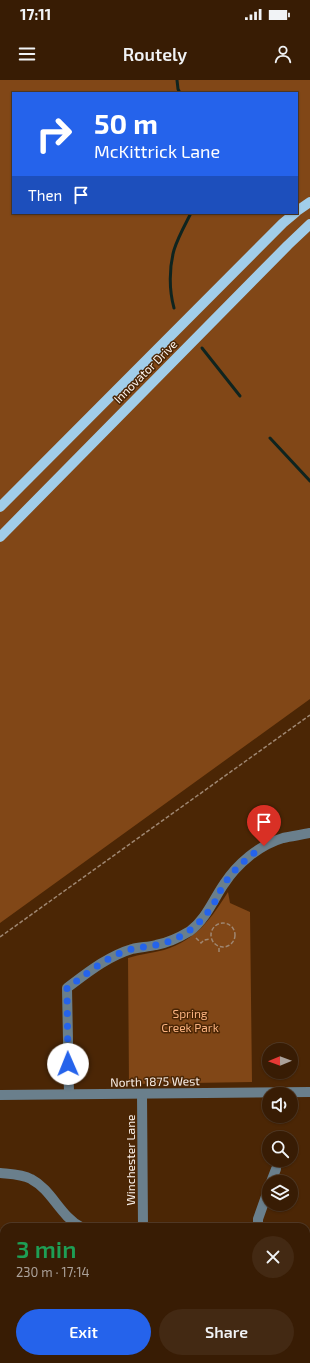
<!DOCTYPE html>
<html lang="en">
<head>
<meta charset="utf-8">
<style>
	:root { --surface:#381c04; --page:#432913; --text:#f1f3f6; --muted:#aba19a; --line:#523a26; --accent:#2563eb }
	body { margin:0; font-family:"Exo 2",sans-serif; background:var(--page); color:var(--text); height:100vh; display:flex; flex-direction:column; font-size:15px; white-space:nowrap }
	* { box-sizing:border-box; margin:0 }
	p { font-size:13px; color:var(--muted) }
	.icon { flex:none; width:22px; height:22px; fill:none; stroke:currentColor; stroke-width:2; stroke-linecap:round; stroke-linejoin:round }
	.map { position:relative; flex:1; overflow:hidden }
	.details { position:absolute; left:0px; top:1143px; width:310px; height:140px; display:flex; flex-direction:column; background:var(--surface); border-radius:12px 12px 0 0; box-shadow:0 1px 3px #0004,0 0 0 1px var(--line) }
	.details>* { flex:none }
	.top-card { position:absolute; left:12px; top:12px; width:286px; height:122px; border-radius:0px; box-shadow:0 1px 3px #0004,0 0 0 1px var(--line); background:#2563eb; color:#fff; overflow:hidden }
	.needle { width:26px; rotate:269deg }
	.fabs { position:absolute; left:262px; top:963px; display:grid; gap:8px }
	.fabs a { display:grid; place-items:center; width:36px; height:36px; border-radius:50%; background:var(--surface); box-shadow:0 1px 3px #0004,0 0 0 1px var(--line); font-size:20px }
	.pin { position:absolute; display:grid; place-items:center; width:34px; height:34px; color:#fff; margin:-41px -17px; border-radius:50% 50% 50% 0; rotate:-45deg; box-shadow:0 0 4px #0007 }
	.pin .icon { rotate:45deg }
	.me { position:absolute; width:44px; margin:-22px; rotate:359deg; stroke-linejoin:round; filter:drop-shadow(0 0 3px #0008) }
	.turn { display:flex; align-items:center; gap:14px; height:84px; padding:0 16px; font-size:18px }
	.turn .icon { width:52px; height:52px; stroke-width:2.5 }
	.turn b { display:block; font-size:28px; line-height:34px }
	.then { display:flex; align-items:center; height:38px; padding:0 16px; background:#0003; gap:8px; font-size:15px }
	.round { display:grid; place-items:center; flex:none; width:42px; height:42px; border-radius:21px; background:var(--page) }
	.head { display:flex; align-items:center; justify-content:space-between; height:68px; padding:0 16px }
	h1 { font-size:24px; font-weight:600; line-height:30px; color:#1e9e55 }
	.cta { display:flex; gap:8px; margin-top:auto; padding:8px 16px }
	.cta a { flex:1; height:46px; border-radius:24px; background:var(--accent); color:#fff; font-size:16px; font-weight:600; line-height:46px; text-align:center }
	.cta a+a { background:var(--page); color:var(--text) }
	.status { display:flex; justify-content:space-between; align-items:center; height:28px; padding:0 20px; background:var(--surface); direction:ltr }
	.status svg { height:11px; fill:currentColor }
	header { display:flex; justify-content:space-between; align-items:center; height:52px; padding:0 16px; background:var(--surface); font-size:18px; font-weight:600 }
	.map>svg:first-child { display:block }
	.green { fill:#814717; fill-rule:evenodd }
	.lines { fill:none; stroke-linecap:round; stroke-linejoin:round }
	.stream { stroke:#0f241f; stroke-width:3 }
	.path { stroke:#9f8772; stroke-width:1.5; stroke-dasharray:4 2; stroke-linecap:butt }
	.minor { stroke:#6a7f8c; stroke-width:10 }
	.major { stroke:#a1cde9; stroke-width:10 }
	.route { stroke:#2563eb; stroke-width:7; stroke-dasharray:0 12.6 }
	.labels { text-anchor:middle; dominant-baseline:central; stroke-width:3; stroke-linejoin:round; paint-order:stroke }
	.street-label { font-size:12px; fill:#fdf3ec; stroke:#4b2605 }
	.park-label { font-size:12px; fill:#f9b17f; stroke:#4b2605 }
</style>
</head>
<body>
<div class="status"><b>17:11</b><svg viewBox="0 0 49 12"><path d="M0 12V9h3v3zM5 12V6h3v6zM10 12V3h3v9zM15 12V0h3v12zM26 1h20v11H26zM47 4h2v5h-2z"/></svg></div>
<header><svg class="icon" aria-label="menu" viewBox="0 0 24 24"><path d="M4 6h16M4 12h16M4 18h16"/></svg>Routely<svg class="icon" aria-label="person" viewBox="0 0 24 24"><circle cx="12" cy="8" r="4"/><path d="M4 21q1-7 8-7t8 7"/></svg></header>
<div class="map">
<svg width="310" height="1283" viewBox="0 0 310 1283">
	<rect width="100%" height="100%" fill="#4b2605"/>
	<g class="green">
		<path d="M0,0H310V619L0,843ZM13,13H297V133H13Z"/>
		<path d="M228,812L230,823L250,832L252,1002L129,1004L128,878C140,874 152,873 164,870C196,860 211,839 228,812Z"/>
		<path d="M306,1159H310V1238L306,1239Z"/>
		<path d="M0,1186L4,1188V1279H228L226,1283H0Z"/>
	</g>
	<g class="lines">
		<g class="stream">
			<path d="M177,0L178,9L180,13"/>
			<path d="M174,228C169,210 169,188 174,170C178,157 185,145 191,133"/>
			<path d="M202,268L240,316"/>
			<path d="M270,358L310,401"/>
		</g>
		<g class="path">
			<circle cx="223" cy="855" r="12"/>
			<path d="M0,857L310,635"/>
			<path d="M196,858L201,863L204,860L210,859"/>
			<path d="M219,872V867"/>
			<path d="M306,1232H310"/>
			<path d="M0,1271L4,1273"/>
			<path d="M15,1279L23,1283"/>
			<path d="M214,1283V1279"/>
		</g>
		<g class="minor">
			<path d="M69,1014L67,908C87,893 108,876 132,869C140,867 148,867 156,865C167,863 180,857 190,851C206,839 213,820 224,804C237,784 259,765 283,758C292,756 301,755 310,753"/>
			<path d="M142,1014L143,1147"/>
			<path d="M0,1015L310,1012"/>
			<path d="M0,1093C10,1094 22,1094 31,1099C52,1110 60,1136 81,1147"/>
			<path d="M271,1102L276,1089"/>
			<path d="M258,1147V1139L269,1108"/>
			<path d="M306,1166H310"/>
		</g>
		<g class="major">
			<path d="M297,131L310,122"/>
			<path d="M0,427L283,143L295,133"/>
			<path d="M0,457L288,165L310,144"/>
		</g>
	</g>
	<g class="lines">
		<path class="route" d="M68,984L67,908C87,894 108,875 132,869C140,867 149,867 156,865C168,863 181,857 190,850C199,844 208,833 214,823C218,817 220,810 224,804C235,788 248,777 264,766"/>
	</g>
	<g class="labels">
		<g class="street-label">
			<text transform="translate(145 291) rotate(-45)">Innovator Drive</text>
			<text transform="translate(155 1001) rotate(-1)">North 1875 West</text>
			<text transform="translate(130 1080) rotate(-90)">Winchester Lane</text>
		</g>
		<g class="park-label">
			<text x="190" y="933">Spring<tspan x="190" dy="14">Creek Park</tspan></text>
		</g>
	</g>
</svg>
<div class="fabs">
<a><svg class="needle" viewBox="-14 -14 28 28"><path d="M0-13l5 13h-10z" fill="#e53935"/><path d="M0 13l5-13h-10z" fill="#aba19a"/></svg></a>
<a><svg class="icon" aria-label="sound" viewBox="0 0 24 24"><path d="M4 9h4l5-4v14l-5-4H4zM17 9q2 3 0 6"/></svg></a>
<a><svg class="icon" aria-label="search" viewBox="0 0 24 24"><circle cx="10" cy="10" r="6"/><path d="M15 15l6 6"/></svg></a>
<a><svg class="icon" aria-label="layers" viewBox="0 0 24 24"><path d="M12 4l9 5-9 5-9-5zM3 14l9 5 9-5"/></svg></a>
</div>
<div class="pin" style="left:264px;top:766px;background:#d93025"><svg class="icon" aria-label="arrive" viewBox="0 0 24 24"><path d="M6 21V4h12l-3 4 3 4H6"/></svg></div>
<svg class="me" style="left:68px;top:984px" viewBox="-20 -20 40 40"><circle r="19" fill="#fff"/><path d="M0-13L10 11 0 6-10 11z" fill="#2563eb"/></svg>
<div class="top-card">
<div class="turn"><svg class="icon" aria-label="right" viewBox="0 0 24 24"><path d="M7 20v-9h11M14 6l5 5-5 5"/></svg><div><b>50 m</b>McKittrick Lane</div></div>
<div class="then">Then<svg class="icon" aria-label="arrive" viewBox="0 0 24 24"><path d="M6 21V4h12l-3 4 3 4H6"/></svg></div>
</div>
<section class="details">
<div class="head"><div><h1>3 min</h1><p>230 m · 17:14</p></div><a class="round"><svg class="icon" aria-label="close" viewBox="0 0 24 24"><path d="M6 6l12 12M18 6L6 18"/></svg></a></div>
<div class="cta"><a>Exit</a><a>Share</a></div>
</section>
</div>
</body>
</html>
